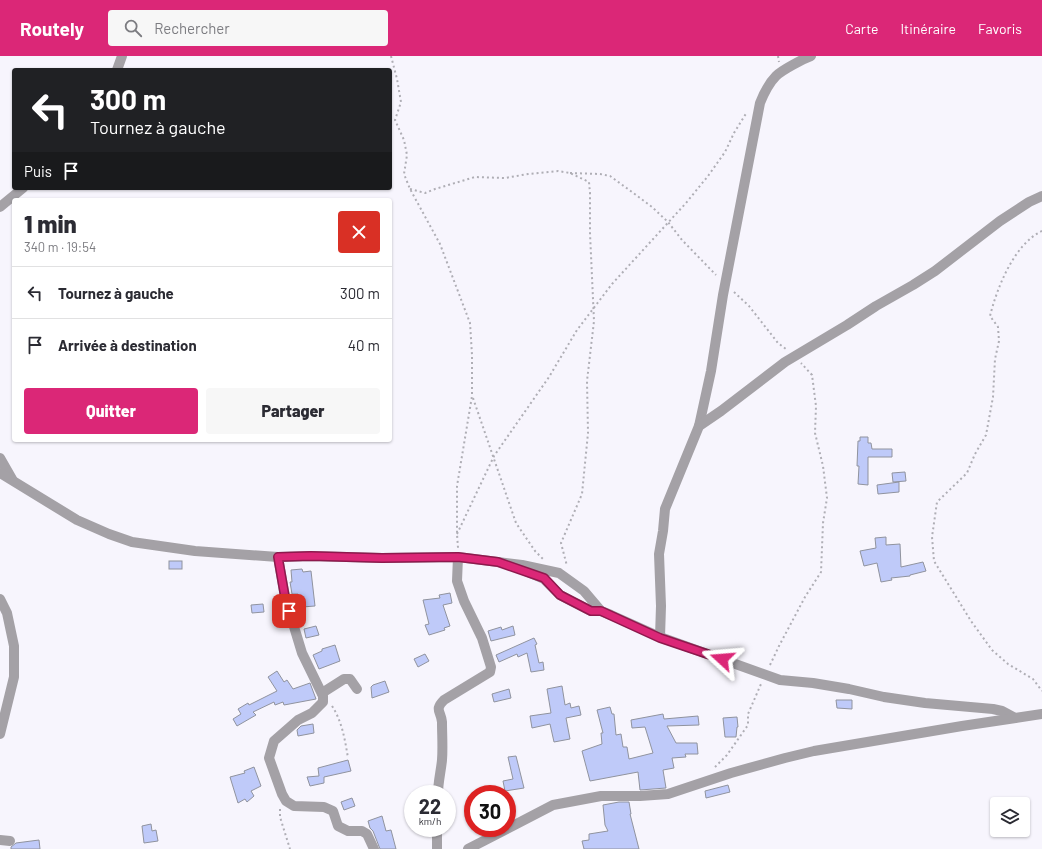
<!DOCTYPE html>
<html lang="fr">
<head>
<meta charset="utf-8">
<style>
	:root { --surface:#fff; --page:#f7f7f7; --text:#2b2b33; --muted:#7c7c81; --line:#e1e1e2; --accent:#db2777 }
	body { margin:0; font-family:Barlow,sans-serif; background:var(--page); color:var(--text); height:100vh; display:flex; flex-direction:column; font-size:15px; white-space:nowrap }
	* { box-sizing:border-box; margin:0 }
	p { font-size:13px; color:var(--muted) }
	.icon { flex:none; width:22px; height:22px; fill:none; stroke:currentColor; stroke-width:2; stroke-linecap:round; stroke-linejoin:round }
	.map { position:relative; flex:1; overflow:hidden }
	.details { position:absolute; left:12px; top:142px; width:380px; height:244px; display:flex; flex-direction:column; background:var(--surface); border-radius:4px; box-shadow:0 1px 3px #0004 }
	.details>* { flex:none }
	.banner { position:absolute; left:12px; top:12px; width:380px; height:122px; border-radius:4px; box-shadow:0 1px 3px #0004; background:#202124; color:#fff; overflow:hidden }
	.controls { position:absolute; left:990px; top:741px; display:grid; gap:8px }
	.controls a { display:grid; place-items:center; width:40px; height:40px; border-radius:4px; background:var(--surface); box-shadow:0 1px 3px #0004; font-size:20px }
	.speed { position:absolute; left:404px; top:729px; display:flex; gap:8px; font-size:20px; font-weight:700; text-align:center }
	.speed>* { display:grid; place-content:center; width:52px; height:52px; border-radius:50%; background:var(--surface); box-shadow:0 1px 3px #0004; line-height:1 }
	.speed small { font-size:10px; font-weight:400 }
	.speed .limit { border:6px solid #d22; background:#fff; color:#111 }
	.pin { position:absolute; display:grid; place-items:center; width:34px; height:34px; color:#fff; margin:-17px; border-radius:8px; box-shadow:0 2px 6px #0006 }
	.me { position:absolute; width:44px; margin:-22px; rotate:289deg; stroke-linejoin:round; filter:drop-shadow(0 0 3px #0008) }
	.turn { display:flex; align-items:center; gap:14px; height:84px; padding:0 12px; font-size:18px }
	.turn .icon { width:52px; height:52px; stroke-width:2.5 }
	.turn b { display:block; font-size:28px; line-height:34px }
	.then { display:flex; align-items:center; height:38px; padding:0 12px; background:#0003; gap:8px; font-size:15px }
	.round { display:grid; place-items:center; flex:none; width:42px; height:42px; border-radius:4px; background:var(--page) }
	.overview { display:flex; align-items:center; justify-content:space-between; height:68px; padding:0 12px }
	h1 { font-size:24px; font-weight:800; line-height:30px }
	.cta { display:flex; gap:8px; margin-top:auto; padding:8px 12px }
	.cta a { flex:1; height:46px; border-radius:4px; background:var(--accent); color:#fff; font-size:16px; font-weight:800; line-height:46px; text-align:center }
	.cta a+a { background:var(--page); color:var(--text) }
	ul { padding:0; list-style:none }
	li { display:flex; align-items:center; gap:12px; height:52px; padding:0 12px; border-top:1px solid var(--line) }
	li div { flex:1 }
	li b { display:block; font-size:15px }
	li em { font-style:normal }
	header { display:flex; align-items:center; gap:24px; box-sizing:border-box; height:56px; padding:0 20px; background:var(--accent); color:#fff }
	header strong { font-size:19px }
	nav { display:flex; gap:22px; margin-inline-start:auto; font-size:14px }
	.search { width:280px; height:36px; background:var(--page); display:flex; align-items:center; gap:10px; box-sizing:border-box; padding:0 14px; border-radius:4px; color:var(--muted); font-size:15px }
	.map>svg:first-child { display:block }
	.building { fill:#bfcaf9; stroke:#90939e }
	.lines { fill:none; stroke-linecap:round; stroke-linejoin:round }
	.path { stroke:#afaeb5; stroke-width:2; stroke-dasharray:2 3; stroke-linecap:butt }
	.minor { stroke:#a4a1a6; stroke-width:10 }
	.route-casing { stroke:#8e194d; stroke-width:10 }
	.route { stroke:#db2777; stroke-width:7 }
</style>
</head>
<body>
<header>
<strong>Routely</strong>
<div class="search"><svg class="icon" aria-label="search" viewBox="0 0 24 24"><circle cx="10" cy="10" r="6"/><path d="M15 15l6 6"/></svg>Rechercher</div>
<nav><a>Carte</a><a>Itinéraire</a><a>Favoris</a></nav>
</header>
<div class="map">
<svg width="1042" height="793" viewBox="0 0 1042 793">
	<rect width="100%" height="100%" fill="#f7f5fd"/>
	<g class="building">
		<path d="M860,381H868V387H871L872,393H892V401H868V429L858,428L859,410H857L858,385H860Z"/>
		<path d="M905,416L906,425L893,426L892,417Z"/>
		<path d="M899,426V436L878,438L877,429Z"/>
		<path d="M886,481V489L900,488L901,511L923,506L926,515L910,519V520L891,522L892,524L881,526L877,507L864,510L860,495L876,492L875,482Z"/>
		<rect x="169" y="505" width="13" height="8"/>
		<path d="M302,513L303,516L311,515L315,550L302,551L301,540H298V538H292L290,526H292L291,514Z"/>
		<path d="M450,537L452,547L443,549L450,570L444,572L445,574L429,579L425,569L429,568L423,544L440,542L439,539Z"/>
		<path d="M263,548L264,556L252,557L251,549Z"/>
		<path d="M316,570L319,579L306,582L304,573Z"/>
		<path d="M513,570L515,579L491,585L488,575L501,571L502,574Z"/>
		<path d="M534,582L537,588L535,589L539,607L543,606L544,614L531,616L527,597L518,601L517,598L499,606L496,599Z"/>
		<path d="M335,589L340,605L319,613L313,599L322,595V593Z"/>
		<path d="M425,598L429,605L418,611L414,603Z"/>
		<path d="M277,615L284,626L287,624L293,633L310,627L316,643L284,649L283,646L275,649L274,646L253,656L256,659L237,670L233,663L241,658L238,653L248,647L249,649L277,635L268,621Z"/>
		<path d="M385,625L389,636L372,642L371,631L373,629Z"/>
		<path d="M562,630L565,649L570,647L571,652L579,650L581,659L566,662L570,683L554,686L550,668L532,672L530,660L551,657L547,633Z"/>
		<path d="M509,633L511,642L494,646L492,638Z"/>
		<path d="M836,644H852V653L837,652Z"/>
		<path d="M610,651L612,658H614L616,679L621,678L623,691H627L629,703L653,697L645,671L632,672L631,664L663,658L664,663L698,660L699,669L667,670L676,687H697L698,698H685L686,701L672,702L674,712L663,714L666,732L640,734L638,716L590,725L582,695L602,688L601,677H603L597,654Z"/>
		<path d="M737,661L738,671H737L736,681H725L723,662Z"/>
		<path d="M313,668L314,677L298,680L297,674L301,670Z"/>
		<path d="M516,700L524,732L505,735L503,725L513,723L508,701Z"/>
		<path d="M348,704L351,715L324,721V727L310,730L307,721L319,720L318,712Z"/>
		<path d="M254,711L261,730L251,735L254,740L247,746L245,743L238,747L230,721L245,717L244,715Z"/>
		<path d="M728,729L730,736L706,742L705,735Z"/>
		<path d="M352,742L355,750L344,754L341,746Z"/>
		<path d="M619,746H629L631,758H630L639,793H584L582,785L589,784V778L608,775L605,769L603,749Z"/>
		<path d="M382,760L386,775L391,774L396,793H380L373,775L370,772L368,765Z"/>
		<path d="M151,768L152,775L156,774L158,785L144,787L142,770Z"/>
		<path d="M39,784L40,793H11V791L16,787Z"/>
	</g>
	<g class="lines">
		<g class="path">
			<path d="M391,0L397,23L401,46L395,64L404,84L407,99L404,118L410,133L440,188L470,267L472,299V340L457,430V478L458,492"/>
			<path d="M778,0L779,6"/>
			<path d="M570,117L600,118L610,120L632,136L652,151L668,166L682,184L716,219"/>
			<path d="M410,133L425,137L435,133L475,121L505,122L528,118L558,115L570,117L589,126L590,137V177L594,265L587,325L588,377L582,438L561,487L567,510"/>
			<path d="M1042,175C1014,188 997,232 990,260L998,271L999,285L995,303L993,341L986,379L975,398L967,417L937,446L932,481L934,505L971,565L992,594L1008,608L1033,623L1042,635"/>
			<path d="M734,236L749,250L778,287L786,293"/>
			<path d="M473,342L516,467L535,495L543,503"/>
			<path d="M457,478L494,400L549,321L577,274L612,228L686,147L708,120L725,96L734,77L747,56"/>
			<path d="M770,609L779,590L805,541L821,516L823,467L827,442L823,410L815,377L816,350L812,319L801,307"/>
			<path d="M332,650C342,665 345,684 348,702"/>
			<path d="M715,711L727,699L748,669V658L761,628"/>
			<path d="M280,753V761L290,793"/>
		</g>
		<g class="minor">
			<path d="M117,14L122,0"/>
			<path d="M0,151L23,132"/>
			<path d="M699,370L711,315L723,239L760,47C764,37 769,27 776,20C782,14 803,3 811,0"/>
			<path d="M0,402L12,423"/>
			<path d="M0,417L77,464L109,478L132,486L195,495L278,501L311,500L382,502L458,501L522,509L559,517L584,535L601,555L611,559L660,581L780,624L813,627L849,633L884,641L925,647L993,653L1002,655L1015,662"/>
			<path d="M278,501L285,541L302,597L323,640V646L312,657L298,664L274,685L269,702L282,738L286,745L294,750L324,751L333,755L338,770L348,775H362L367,778L374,793"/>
			<path d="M523,514L544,523L560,539L591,555H601"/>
			<path d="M0,543L7,557L14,590V621L0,678"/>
			<path d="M660,581L661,550L659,498L663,475L665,453L699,370L721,355L785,306L847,269L876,250L913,229L935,215L1000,165L1029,146L1042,140"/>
			<path d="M322,637L344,623H350L357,633"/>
			<path d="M438,738C438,726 441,715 442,704C443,692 442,679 442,666C441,655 434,654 444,644L490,616L491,611L482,582L464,545L457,525L458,501"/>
			<path d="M0,784L10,785"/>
			<path d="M437,793V772"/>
			<path d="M468,793L553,749L601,740H640L668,738L731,717L785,702L814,695L962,670L1042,658"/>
		</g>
	</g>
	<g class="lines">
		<defs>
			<path id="route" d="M289,555L285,541L278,501L311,500L382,502L458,501L498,506L544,522L560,539L591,555H601L660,582L722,603"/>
		</defs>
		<use href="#route" class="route-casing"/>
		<use href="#route" class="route"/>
	</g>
</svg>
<div class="controls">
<a><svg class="icon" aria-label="layers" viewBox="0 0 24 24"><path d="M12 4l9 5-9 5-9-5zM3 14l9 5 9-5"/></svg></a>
</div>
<div class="speed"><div>22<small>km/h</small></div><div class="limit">30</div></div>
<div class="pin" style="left:289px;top:555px;background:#d93025"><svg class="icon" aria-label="arrive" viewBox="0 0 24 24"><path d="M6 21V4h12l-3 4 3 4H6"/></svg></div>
<svg class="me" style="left:722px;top:603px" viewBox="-20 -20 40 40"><path d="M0-17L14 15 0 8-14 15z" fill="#db2777" stroke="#fff" stroke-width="4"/></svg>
<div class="banner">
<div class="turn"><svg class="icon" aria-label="left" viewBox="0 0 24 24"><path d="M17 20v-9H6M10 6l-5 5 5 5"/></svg><div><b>300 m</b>Tournez à gauche</div></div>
<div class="then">Puis<svg class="icon" aria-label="arrive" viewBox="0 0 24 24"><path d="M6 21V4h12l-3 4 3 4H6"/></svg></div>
</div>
<section class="details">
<div class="overview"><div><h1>1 min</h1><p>340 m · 19:54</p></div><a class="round" style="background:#d93025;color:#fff"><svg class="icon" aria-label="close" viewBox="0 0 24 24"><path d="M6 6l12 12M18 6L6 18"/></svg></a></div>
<ul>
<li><svg class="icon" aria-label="left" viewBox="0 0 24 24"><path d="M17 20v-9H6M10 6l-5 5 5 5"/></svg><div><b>Tournez à gauche</b></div><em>300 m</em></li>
<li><svg class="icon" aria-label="arrive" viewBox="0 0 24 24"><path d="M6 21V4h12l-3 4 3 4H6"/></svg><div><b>Arrivée à destination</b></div><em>40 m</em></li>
</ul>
<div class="cta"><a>Quitter</a><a>Partager</a></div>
</section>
</div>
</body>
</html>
